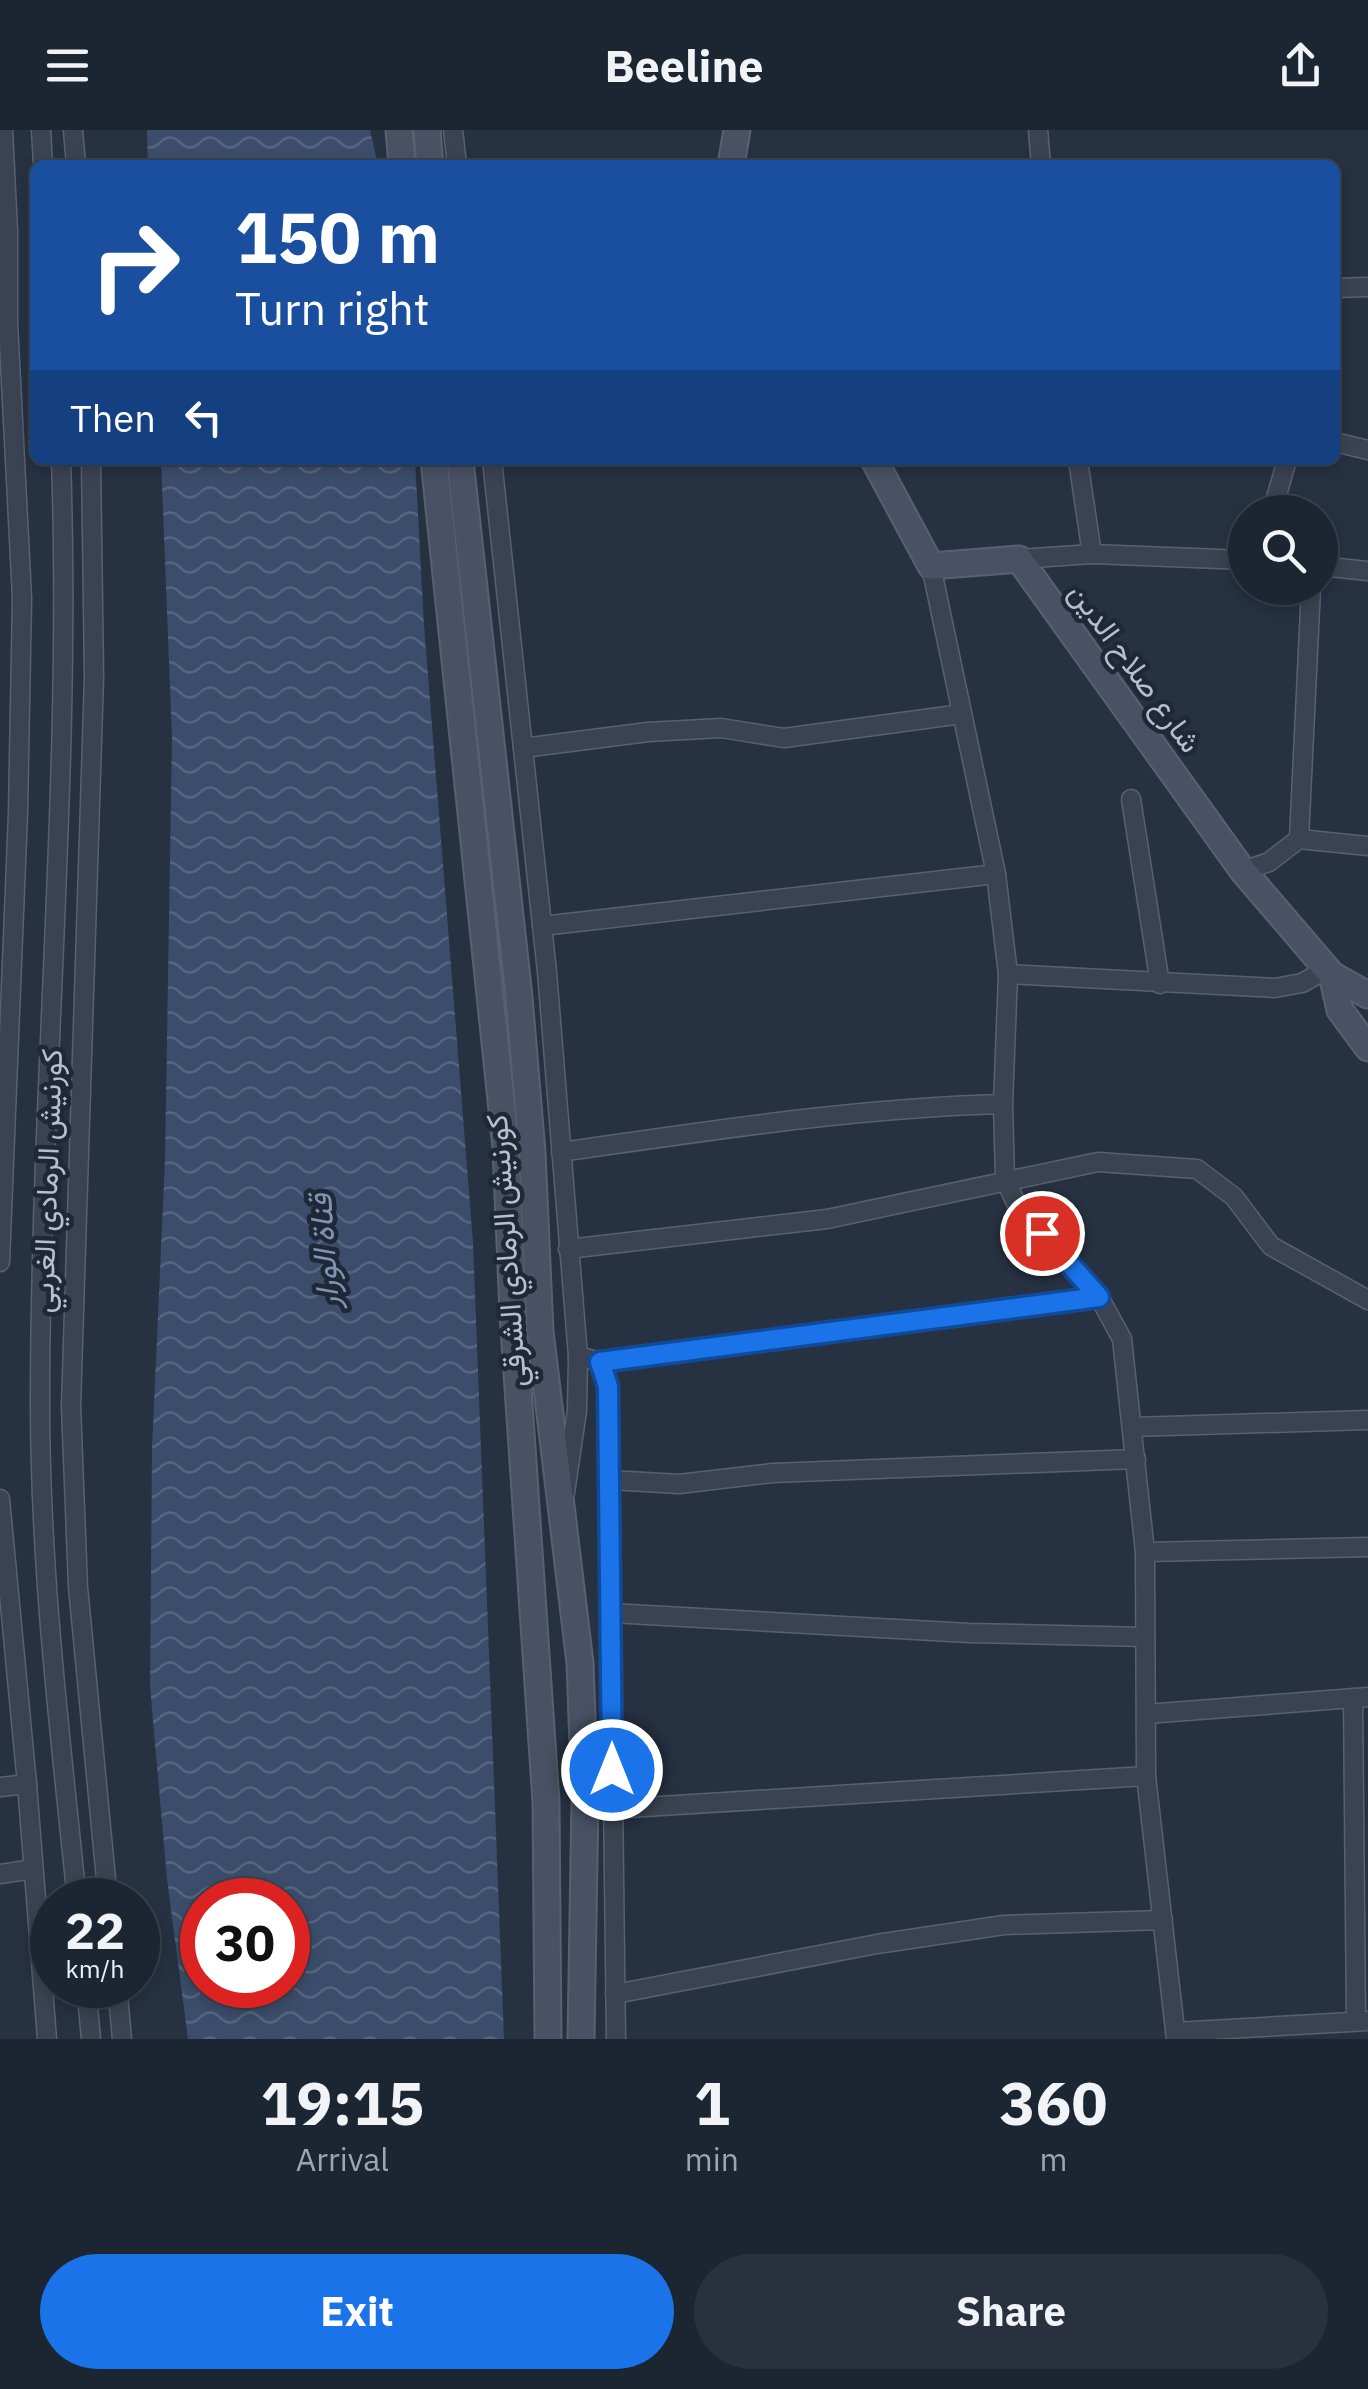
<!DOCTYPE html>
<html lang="en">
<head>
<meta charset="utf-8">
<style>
	:root { --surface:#1c2532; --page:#29313e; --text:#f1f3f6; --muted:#a0a5ac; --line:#3a424d; --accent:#1a73e8 }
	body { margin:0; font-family:"IBM Plex Sans",Vazirmatn,sans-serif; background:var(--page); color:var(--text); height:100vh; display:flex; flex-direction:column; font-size:38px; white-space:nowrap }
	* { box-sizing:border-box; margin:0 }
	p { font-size:32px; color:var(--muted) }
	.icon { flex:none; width:55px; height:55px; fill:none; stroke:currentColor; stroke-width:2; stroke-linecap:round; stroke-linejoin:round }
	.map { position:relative; height:1909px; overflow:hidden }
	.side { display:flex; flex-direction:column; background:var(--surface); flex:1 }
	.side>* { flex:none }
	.hud { position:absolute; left:30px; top:30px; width:1310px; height:305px; border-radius:15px; box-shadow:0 5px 15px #0003,0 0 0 2px var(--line); background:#1a4fa0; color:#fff; overflow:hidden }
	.buttons { position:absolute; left:1228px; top:365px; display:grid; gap:20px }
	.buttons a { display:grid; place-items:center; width:110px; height:110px; border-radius:50%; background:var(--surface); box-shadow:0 5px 15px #0003,0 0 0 2px var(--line); font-size:50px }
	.speed { position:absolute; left:30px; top:1748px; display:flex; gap:20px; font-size:50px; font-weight:700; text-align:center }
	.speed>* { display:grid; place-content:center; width:130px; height:130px; border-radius:50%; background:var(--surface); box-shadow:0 5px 15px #0003,0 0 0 2px var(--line); line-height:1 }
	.speed small { font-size:25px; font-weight:400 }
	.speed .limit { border:15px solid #d22; background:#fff; color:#111 }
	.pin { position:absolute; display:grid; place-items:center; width:85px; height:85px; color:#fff; margin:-42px; border:5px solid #fff; border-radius:50%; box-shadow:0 2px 10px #0007 }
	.me { position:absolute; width:110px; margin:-55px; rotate:0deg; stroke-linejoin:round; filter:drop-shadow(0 0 8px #0008) }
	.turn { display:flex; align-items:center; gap:35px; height:210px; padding:0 40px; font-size:45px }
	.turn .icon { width:130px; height:130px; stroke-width:2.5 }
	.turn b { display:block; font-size:70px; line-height:85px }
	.then { display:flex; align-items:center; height:95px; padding:0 40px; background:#0003; gap:20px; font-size:38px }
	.eta { display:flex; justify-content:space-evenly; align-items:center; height:170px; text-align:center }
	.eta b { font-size:60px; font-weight:700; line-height:70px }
	.primary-button { display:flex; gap:20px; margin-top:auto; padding:20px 40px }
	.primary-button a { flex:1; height:115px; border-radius:60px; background:var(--accent); color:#fff; font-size:40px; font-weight:700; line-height:115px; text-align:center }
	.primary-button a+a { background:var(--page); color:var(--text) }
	header { display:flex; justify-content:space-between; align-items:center; height:130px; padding:0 40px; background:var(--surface); font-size:45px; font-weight:700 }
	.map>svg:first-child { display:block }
	.water { fill:url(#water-waves); fill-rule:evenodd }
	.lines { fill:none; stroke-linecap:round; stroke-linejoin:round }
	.street-casing { stroke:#59616f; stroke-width:21 }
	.secondary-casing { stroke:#59616f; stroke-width:29 }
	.street { stroke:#3b4352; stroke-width:18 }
	.secondary { stroke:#495265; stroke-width:25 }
	.route-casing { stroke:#114b97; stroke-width:25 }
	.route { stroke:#1a73e8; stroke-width:18 }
	.labels { text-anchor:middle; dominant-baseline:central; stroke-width:9; stroke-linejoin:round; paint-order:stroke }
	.street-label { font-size:30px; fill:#b8becc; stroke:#1f2837 }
	.water-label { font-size:32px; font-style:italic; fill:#7f93b2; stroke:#1f2837 }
</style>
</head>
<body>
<header><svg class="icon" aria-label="menu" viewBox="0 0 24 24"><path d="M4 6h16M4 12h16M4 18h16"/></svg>Beeline<svg class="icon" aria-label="share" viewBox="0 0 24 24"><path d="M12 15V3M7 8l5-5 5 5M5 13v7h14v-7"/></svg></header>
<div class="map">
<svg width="1368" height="1909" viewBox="0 0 1368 1909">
	<defs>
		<pattern id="water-waves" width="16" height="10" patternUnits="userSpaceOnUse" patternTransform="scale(2.5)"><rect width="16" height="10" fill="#3c4d6b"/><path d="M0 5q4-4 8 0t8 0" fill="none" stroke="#56657f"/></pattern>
	</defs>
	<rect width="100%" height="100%" fill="#263142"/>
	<g class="water">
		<path d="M147,0H370L378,35H148Z"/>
		<path d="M161,330H415L424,495L473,1113L504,1909H188L167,1749L150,1557L152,1319L165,1030L172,607ZM202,1770H288V1855H202Z"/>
	</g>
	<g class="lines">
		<defs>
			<g id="street">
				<path d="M41,0L43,35"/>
				<path d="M73,0L76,35"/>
				<path d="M453,0L457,35"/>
				<path d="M1038,0L1041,35"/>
				<path d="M1335,158L1368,157"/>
				<path d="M1335,312L1368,320"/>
				<path d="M61,330C72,645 40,959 40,1273C40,1440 60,1605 77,1770"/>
				<path d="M91,330L94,547L71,1276L78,1457L108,1770"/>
				<path d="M492,330L547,842L578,1226L577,1281L565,1363"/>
				<path d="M1078,330L1092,424"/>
				<path d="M1272,382L1287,330"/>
				<path d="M1019,429L1092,424L1245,430"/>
				<path d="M931,436L996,744L1008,844L1003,974L1005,1049L1015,1071L1099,1167L1122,1209L1145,1422L1146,1646L1176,1909"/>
				<path d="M1320,436L1368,441"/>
				<path d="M523,618L648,602L721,598L784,608L962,584"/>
				<path d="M1131,669L1160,854"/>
				<path d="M1299,709L1311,458"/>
				<path d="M1243,741L1269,732L1299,709L1368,716"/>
				<path d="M542,796L996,744"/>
				<path d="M1008,844L1275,858L1302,853L1327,839"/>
				<path d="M561,1022C708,1001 854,978 1003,974"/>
				<path d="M568,1119L827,1089L1098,1032L1197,1039L1234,1067L1271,1116L1368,1170"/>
				<path d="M0,1132L18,683L22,468L8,193V101L3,0"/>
				<path d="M578,1226L600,1232L608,1256L616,1909"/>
				<path d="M600,1232L1099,1167"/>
				<path d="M1132,1297L1368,1290"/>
				<path d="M610,1350L679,1354L773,1343L1136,1329"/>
				<path d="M0,1369L27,1654L47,1909"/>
				<path d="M1145,1422L1368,1417"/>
				<path d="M611,1483L969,1503L1145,1507"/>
				<path d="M1353,1568L1356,1891"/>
				<path d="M1146,1584L1368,1567"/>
				<path d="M0,1657L27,1654"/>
				<path d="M612,1679L1146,1646"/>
				<path d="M0,1744L33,1739"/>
				<path d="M86,1855L91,1909"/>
				<path d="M117,1855L122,1909"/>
				<path d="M615,1864L877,1814L1004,1795L1163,1790"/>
				<path d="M1175,1902L1368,1891"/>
			</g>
			<g id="secondary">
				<path d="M399,0L402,35"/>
				<path d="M427,0L430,35"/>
				<path d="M731,35L737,0"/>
				<path d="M434,330L506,1018L513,1184L546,1672L548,1909"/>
				<path d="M460,330L519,867L532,1022L540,1201L580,1533L585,1669L581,1909"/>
				<path d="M874,330L931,436L1019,429L1243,741L1332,845L1368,865"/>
				<path d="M1332,845L1340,880L1368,918"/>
			</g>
		</defs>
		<use href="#street" class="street-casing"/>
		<use href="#secondary" class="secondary-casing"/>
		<use href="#street" class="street"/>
		<use href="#secondary" class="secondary"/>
	</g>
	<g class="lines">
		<defs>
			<path id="route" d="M612,1640L608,1256L600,1232L1099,1167L1042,1103"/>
		</defs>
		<use href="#route" class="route-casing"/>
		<use href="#route" class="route"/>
	</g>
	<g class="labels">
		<g class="street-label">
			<text transform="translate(1136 537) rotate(54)">شارع صلاح الدين</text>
			<text transform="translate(46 1051) rotate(-88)">كورنيش الرمادي الغربي</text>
			<text transform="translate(505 1121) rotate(-94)">كورنيش الرمادي الشرقي</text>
		</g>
		<g class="water-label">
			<text transform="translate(323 1121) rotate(-94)">قناة الورار</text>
		</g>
	</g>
</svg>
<div class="buttons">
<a><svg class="icon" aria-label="search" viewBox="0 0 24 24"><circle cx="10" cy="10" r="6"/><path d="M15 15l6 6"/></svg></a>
</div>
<div class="speed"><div>22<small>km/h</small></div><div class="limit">30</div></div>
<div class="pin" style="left:1042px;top:1103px;background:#d93025"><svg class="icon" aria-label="arrive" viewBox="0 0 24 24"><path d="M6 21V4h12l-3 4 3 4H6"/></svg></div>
<svg class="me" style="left:612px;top:1640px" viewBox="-20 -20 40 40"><circle r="17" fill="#1a73e8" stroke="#fff" stroke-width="3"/><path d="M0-11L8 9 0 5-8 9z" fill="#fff"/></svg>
<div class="hud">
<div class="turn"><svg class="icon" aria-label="right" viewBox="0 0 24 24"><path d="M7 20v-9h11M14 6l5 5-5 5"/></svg><div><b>150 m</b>Turn right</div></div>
<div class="then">Then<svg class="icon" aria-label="left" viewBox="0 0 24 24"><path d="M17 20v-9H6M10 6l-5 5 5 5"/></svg></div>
</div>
</div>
<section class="side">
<div class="eta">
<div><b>19:15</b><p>Arrival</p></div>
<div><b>1</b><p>min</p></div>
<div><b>360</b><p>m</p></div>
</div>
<div class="primary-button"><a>Exit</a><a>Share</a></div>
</section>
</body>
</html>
